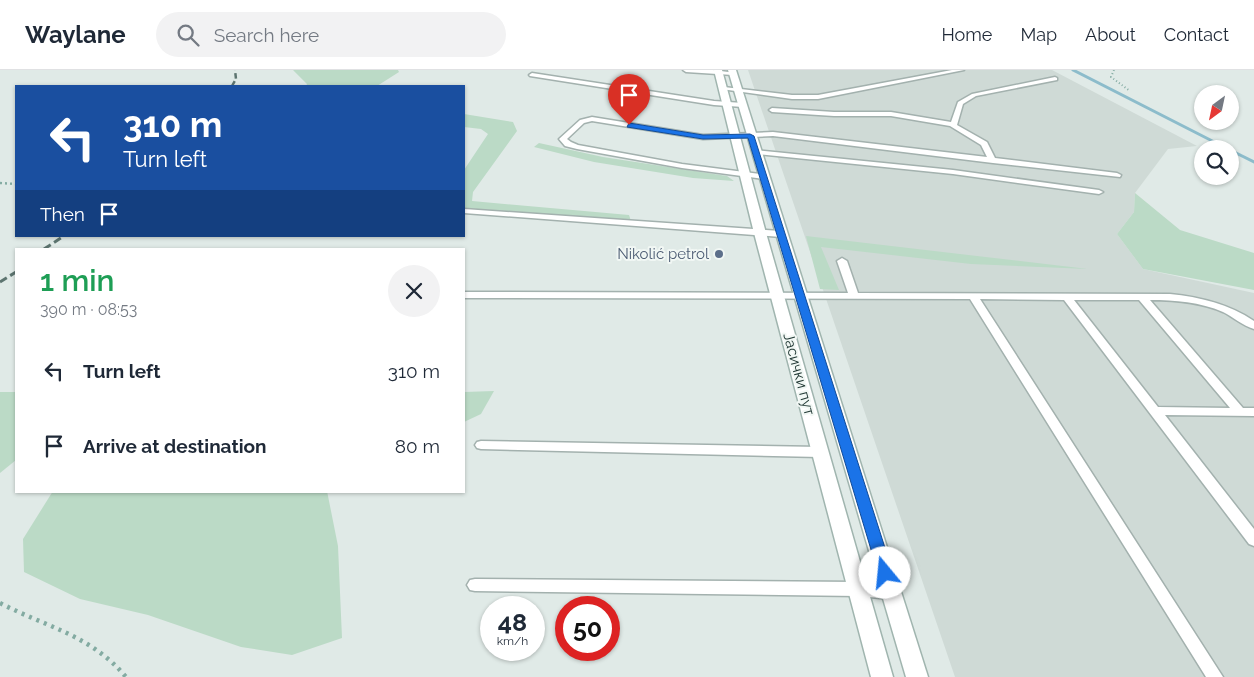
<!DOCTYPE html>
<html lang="en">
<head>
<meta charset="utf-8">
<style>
	:root { --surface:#fff; --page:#f2f2f3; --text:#1f2937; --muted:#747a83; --line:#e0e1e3 }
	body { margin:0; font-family:Raleway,sans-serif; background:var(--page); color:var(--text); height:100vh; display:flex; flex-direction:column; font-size:19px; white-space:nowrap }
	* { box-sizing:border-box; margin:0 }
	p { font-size:16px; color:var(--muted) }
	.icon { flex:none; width:28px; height:28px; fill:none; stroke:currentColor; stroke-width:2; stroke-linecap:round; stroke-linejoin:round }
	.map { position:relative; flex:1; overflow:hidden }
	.panel { position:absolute; left:15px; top:178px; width:450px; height:245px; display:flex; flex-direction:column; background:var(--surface); border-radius:0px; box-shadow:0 1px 4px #0004 }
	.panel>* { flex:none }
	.guide { position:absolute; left:15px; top:15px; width:450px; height:152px; border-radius:0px; box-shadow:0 1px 4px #0004; background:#1a4fa0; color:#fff; overflow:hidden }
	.needle { width:32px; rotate:213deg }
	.controls { position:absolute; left:1194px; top:15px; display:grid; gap:10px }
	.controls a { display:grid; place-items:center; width:45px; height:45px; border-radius:50%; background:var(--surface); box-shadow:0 1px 4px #0004; font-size:25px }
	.speed { position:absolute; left:480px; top:526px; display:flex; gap:10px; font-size:25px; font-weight:700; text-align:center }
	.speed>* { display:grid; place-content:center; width:65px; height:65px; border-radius:50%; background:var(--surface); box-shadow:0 1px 4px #0004; line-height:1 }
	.speed small { font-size:12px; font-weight:400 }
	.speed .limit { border:8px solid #d22; background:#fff; color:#111 }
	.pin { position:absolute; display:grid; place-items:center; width:42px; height:42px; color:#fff; margin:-51px -21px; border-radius:50% 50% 50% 0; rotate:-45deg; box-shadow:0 0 5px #0007 }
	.pin .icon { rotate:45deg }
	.me { position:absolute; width:55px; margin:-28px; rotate:343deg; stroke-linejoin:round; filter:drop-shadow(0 0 4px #0008) }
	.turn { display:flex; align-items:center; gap:18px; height:105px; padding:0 25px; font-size:22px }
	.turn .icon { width:65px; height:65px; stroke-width:2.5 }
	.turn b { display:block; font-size:35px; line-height:42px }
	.then { display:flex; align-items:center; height:48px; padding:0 25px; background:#0003; gap:10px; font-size:19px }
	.round { display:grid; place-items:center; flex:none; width:52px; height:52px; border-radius:26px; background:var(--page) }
	.head { display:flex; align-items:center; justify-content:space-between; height:85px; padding:0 25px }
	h1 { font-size:30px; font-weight:600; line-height:38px; color:#1e9e55 }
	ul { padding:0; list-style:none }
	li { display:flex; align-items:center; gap:15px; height:75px; padding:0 25px }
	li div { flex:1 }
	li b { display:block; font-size:19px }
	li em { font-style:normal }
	header { display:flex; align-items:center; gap:30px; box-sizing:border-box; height:70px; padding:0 25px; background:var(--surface); border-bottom:1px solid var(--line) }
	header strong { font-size:24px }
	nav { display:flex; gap:28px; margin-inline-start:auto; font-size:18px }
	.search { width:350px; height:45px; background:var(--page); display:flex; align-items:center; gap:12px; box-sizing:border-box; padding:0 18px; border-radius:28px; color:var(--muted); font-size:19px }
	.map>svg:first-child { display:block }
	.built { fill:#cfdad6 }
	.green { fill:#bbdac6 }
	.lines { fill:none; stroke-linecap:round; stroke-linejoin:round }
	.stream { stroke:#8cbccb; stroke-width:3 }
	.service-casing { stroke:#a3b1ae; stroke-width:3 }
	.secondary-casing { stroke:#a0b5af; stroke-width:3 }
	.path-far2 { stroke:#83aba2; stroke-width:2; stroke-dasharray:1 2.5; stroke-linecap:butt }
	.path-far1 { stroke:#83aba2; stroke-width:2.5; stroke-dasharray:2 3; stroke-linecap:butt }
	.path { stroke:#83aba2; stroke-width:4.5; stroke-dasharray:3 5; stroke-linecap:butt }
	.service { fill:#fff; fill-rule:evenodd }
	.secondary { fill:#fff; fill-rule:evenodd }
	.rail-far1 { stroke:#5d7570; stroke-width:2.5; stroke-dasharray:5.5 3; stroke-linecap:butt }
	.rail { stroke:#5d7570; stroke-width:3; stroke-dasharray:8 4; stroke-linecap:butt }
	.route { fill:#1a73e8; stroke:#114b97 }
	.service-dot { fill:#5c6f8a; stroke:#f1f7f4; stroke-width:2 }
	.labels { text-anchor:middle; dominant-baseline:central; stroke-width:4; stroke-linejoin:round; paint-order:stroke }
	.service-label { font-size:15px; fill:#4e5e75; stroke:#f1f7f4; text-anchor:end }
	.street-label { font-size:15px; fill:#223935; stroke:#f1f7f4 }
</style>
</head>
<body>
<header>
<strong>Waylane</strong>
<div class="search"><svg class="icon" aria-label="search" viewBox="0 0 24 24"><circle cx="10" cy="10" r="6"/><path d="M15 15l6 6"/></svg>Search here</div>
<nav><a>Home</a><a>Map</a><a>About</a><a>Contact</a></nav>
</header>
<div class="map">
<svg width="1254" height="607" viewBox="0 0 1254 607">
	<rect width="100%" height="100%" fill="#e0eae7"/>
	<path class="built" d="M748,0H1052L1197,76L1168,79L1135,123L1134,142L1117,164L1143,199L1254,223V607H955Z"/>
	<g class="green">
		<path d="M293,0H398L399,2L377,16H306L307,14Z"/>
		<path d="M464,44L513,52L517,61L473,122L472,131L629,145L631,151L464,138V100L488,64L481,59L464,57Z"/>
		<path d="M539,73L603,87L727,106L734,111L693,108L594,92L534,77Z"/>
		<path d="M1135,123L1180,160L1254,183V220L1143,199L1117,164L1134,142Z"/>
		<path d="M806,166L1088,199L971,194L821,177L839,220L820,219Z"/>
		<path d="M494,321L481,344L464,352V322Z"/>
		<path d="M0,322H16V390L0,403Z"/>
		<path d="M53,421H327L338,476L342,568L292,585L241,577L148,545L80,529L24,502L23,469Z"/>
	</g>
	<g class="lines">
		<g class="stream">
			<path d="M1073,0L1228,79"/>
			<path d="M1230,80L1254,92"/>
		</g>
		<defs>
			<g id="service">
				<path d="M683,0H713L736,3L733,5L686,2Z"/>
				<path d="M952,0H964L818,29H792L721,19L724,17L792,25H818Z"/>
				<path d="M532,3L714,31L743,33L746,35L743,37L714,35L530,6L529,5Z"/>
				<path d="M1055,7L1057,8V10L976,26L963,34L957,55L987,72L995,88L1117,103L1121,105L1120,107L993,93L773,66L703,69L592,51L584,53L567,69L571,72L578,75L682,94L767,105V109H764L682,98L577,79L565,76L559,69L580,50L592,47L703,65L773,62L987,87L981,75L950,56L891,46H834L772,42L769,40L772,38L834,42H891L951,52L958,32L972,24Z"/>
				<path d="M754,80L953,100L1099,120L1103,122L1099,124L953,104L757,84H754Z"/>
				<path d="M464,139L781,161L785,164L781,167L464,143Z"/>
				<path d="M842,188L847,191L858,223L1170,224C1200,227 1229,234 1254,251V259C1243,256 1233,247 1223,242C1200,232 1175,230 1150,230L1243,338H1254V346L1165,345L1254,459V476L1249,474L1064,230L980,229L1223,607H1206L970,229L464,228V222L848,223L837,191ZM1074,230H1139L1230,338L1158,337Z"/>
				<path d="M481,371L820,377L824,379L826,382L824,385L820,387L481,379L477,378L475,375L477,372Z"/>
				<path d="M475,509L858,512L896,517L899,522L896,527L891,529L858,526L475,521L470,520L467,515L470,510Z"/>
			</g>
			<g id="secondary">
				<path d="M714,0H722L766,163L893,607H871L754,163Z"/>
				<path d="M728,0H736L928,607H906Z"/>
			</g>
		</defs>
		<use href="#service" class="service-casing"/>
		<use href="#secondary" class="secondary-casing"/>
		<path class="path-far2" d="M1114,0L1111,7L1130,21"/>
		<path class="path-far1" d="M0,113L16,114"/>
		<path class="path" d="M0,533C46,557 91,565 126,607"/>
		<use href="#service" class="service"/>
		<use href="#secondary" class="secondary"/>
		<path class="rail-far1" d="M232,16L236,9L235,0"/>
		<g class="rail">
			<path d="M44,179L64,166"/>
			<path d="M0,212L16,202"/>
		</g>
	</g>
	<path class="route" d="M629,53L703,65L750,64L754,66L893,503L890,508L885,510L880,508L878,503L748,68L703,69L627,57Z"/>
	<circle class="service-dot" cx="719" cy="184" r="5"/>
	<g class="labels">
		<g class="service-label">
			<text x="709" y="184">Nikolić petrol</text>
		</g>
		<g class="street-label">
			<text transform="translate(799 304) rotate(75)">Јасички пут</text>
		</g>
	</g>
</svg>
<div class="controls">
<a><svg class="needle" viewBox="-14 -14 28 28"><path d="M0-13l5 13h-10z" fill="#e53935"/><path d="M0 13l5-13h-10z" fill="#747a83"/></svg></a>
<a><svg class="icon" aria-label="search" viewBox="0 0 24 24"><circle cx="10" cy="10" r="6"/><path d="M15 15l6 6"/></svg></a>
</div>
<div class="speed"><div>48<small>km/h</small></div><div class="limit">50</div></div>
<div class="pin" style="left:629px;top:55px;background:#d93025"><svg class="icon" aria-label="arrive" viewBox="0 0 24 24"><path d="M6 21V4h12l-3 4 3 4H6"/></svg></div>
<svg class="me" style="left:885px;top:503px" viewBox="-20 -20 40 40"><circle r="19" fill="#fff"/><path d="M0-13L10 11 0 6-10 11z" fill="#1a73e8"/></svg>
<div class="guide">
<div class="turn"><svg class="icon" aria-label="left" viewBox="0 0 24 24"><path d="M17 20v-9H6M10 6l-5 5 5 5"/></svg><div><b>310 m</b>Turn left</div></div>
<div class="then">Then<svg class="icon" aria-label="arrive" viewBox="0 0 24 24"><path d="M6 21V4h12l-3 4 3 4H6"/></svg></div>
</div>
<section class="panel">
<div class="head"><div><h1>1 min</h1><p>390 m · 08:53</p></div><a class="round"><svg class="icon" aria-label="close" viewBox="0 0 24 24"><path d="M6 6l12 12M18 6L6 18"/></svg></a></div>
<ul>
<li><svg class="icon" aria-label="left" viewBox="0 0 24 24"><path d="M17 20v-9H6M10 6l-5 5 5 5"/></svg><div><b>Turn left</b></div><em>310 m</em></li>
<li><svg class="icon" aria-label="arrive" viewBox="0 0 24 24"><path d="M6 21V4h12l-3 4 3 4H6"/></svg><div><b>Arrive at destination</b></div><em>80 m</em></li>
</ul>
</section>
</div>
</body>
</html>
